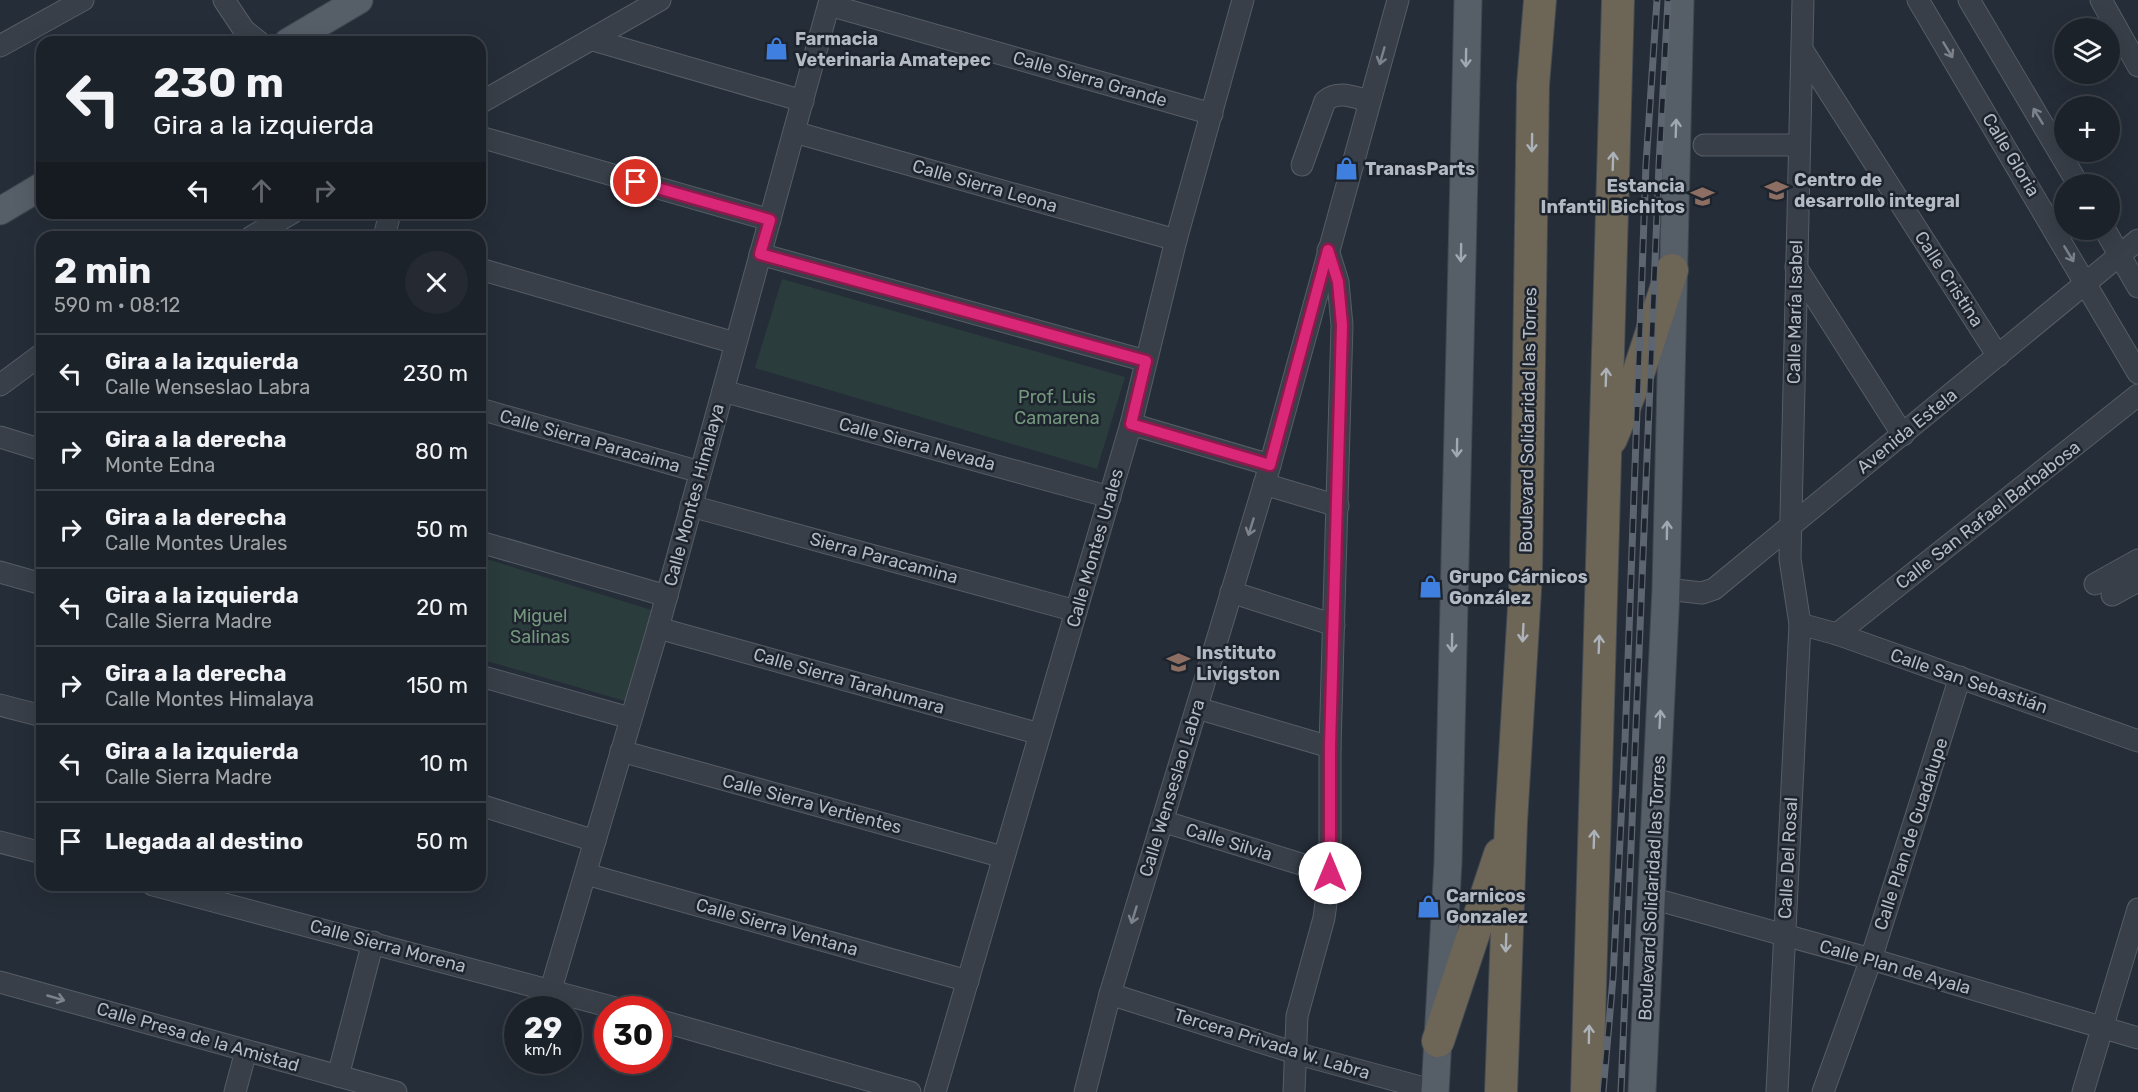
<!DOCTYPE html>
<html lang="es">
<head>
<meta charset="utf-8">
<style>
	:root { --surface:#1c222a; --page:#252a32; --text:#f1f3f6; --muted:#a0a4a8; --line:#3a3f47 }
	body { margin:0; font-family:Rubik,sans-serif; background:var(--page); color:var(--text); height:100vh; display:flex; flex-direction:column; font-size:22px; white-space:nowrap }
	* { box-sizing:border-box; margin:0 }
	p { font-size:20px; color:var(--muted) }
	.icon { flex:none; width:33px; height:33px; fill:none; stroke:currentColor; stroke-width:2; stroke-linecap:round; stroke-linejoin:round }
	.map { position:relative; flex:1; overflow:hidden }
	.drawer { position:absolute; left:36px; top:231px; width:450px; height:660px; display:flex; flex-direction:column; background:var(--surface); border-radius:18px; box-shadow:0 6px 24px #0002,0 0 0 2px var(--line) }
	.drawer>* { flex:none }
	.guide { position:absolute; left:36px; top:36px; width:450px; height:183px; border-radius:18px; box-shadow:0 6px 24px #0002,0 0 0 2px var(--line); background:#1c222a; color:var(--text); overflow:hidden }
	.fabs { position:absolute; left:2054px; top:18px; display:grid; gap:12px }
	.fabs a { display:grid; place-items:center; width:66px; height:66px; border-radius:50%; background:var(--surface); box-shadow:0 6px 24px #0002,0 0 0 2px var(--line); font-size:30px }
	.speed { position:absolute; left:504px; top:996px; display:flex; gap:12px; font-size:30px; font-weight:700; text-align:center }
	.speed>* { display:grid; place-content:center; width:78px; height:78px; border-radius:50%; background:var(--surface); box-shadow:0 6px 24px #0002,0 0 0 2px var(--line); line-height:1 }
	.speed small { font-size:15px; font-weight:400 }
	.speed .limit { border:9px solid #d22; background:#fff; color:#111 }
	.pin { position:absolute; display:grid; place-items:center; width:51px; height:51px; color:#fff; margin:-26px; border:3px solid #fff; border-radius:50%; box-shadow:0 2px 6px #0007 }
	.me { position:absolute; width:66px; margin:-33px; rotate:0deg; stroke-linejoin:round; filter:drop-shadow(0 0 4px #0008) }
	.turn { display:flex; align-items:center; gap:21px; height:126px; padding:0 18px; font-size:27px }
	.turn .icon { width:78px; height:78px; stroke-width:2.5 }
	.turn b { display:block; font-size:42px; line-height:51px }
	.lanes { display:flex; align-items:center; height:57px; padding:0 18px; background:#0003; justify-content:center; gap:30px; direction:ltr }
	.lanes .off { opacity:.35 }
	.round { display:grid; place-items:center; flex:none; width:63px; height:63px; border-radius:32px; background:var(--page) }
	.summary { display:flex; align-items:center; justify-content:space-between; height:102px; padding:0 18px }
	h1 { font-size:36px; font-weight:700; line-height:45px }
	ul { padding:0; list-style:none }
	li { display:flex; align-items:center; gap:18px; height:78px; padding:0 18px; border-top:2px solid var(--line) }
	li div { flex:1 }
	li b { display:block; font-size:22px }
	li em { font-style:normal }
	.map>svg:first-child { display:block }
	.green { fill:#2b3c3d }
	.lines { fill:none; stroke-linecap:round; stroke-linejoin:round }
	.minor-casing { stroke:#565d66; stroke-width:23 }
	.major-casing { stroke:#414851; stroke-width:29 }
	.highway-casing { stroke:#434a53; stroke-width:34 }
	.minor { stroke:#383f48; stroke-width:21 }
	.major { stroke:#565e68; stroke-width:27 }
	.highway { stroke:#6d6556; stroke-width:32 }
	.rail-casing { stroke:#5d6571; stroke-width:7 }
	.rail { stroke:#1d242d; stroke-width:4.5; stroke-dasharray:14; stroke-linecap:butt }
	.oneway { stroke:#7c838c }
	.oneway2 { stroke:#a0a8b2 }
	.oneway3 { stroke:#acb2b9 }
	.route-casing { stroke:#8e194d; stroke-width:15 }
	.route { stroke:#db2777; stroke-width:10 }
	.labels { text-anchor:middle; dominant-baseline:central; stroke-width:5; stroke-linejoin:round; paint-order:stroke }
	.poi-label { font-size:18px; font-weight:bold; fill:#b3bac4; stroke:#1d242d; text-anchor:start }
	.street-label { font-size:18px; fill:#b3bac4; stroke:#1d242d }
	.park-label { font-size:18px; fill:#74977d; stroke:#1d242d }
</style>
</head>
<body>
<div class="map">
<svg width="2138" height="1092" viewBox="0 0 2138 1092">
	<rect width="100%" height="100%" fill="#252d38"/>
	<g class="green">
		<path d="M782,279L1125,377L1097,469L755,368Z"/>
		<path d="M480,557L658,612L632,703L480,659Z"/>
	</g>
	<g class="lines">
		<defs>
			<g id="minor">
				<path d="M224,0L244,30L259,42"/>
				<path d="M1918,0L2138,373"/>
				<path d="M1969,0L2078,184"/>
				<path d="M2101,0L2138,66"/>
				<path d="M829,5L1212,114"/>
				<path d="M593,40L803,101"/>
				<path d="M0,46L83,0"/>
				<path d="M1803,51L1998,356"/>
				<path d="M480,103L660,0"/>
				<path d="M794,132L1176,240"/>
				<path d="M480,137L770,220"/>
				<path d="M1704,145H1799"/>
				<path d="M1302,165L1325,101C1339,90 1353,97 1369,101"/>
				<path d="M2105,230L2138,287"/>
				<path d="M251,237L292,213"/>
				<path d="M384,237L390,213"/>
				<path d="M760,254L1146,361"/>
				<path d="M1796,267L1903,435"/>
				<path d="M480,269L735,343"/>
				<path d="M0,385L42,354"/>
				<path d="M723,391L1110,497"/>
				<path d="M480,409L700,472"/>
				<path d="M1131,424L1270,465"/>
				<path d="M0,437L42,450"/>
				<path d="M1264,484L1338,506"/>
				<path d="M691,506L1076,611"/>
				<path d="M480,542L667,596"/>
				<path d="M0,572L42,584"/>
				<path d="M2095,584L2138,560"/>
				<path d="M1666,589L1702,593L1714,589L2138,240"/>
				<path d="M1231,592L1334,625"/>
				<path d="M2112,595L2138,581"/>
				<path d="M1800,624L1837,634L2138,741"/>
				<path d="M658,628L1040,734"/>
				<path d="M1837,634L2138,395"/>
				<path d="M480,676L630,718"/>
				<path d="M0,705L42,716"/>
				<path d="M1197,708L1330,747"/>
				<path d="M621,751L1003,857"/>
				<path d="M480,805L595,841"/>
				<path d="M1162,821L1330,873"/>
				<path d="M0,842L42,853"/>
				<path d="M586,874L968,981"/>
				<path d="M153,885L623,1010"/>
				<path d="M1651,898L1871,959L2138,1038"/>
				<path d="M0,982L396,1092"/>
				<path d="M551,989L658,628L830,0"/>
				<path d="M1110,994L1295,1053L1435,1091"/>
				<path d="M658,1020L910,1092"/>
				<path d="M338,1076L373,942"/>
				<path d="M235,1092L246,1051"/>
				<path d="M935,1092L1131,424L1176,240L1243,0"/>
				<path d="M1085,1092L1110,994L1270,465L1398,0"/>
				<path d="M1294,1092L1297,1016L1324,918L1330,873V747L1342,325L1338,282L1328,250"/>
				<path d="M1777,1092L1800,624L1790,559L1803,0"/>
				<path d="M1823,1092L1871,959L1960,677"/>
				<path d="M2083,1092L2138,909"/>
			</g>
			<g id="major">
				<path d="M288,42L359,0"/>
				<path d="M0,211L42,186"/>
				<path d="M1435,1092L1448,862L1468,0"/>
				<path d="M1642,1092L1666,589L1680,0"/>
			</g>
			<g id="highway">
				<path d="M1611,439L1639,371L1672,270"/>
				<path d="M1438,1041L1500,854"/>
				<path d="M1501,1092L1511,822L1526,574L1533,85L1540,0"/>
				<path d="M1587,1092L1618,0"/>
			</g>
		</defs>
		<use href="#minor" class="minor-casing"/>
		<use href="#major" class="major-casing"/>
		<use href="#highway" class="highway-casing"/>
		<use href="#minor" class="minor"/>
		<use href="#major" class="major"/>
		<use href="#highway" class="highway"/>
		<defs>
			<g id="rail">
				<path d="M1603,1092L1613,978L1625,742L1646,164L1657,0"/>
				<path d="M1621,1092L1659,165L1668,0"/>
			</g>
		</defs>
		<use href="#rail" class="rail-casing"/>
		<use href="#rail" class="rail"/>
	</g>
	<defs><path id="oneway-shaft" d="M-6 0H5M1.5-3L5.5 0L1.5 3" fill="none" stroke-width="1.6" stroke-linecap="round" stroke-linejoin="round" transform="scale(1.5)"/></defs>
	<g class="oneway">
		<use href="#oneway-shaft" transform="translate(1948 50) rotate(59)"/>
		<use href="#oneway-shaft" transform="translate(1382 56) rotate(106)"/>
		<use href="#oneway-shaft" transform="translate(2038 116) rotate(-121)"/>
		<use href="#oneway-shaft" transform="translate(2069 254) rotate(59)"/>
		<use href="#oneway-shaft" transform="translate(1251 527) rotate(107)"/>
		<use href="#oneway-shaft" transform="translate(1134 915) rotate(107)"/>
		<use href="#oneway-shaft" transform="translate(56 998) rotate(16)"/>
	</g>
	<g class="oneway2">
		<use href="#oneway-shaft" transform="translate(1466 58) rotate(91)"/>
		<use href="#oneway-shaft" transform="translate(1676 128) rotate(-88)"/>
		<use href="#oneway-shaft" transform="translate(1461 253) rotate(91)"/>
		<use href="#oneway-shaft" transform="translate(1457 448) rotate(91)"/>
		<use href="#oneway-shaft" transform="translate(1667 530) rotate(-89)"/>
		<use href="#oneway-shaft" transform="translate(1452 643) rotate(91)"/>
		<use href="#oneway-shaft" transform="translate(1660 719) rotate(-87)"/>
	</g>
	<g class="oneway3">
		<use href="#oneway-shaft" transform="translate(1532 143) rotate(91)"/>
		<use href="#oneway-shaft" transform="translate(1613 161) rotate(-88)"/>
		<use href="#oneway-shaft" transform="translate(1606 377) rotate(-88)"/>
		<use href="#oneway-shaft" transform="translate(1523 633) rotate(93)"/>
		<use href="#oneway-shaft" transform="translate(1599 644) rotate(-88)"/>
		<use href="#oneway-shaft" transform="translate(1594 839) rotate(-88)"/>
		<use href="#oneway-shaft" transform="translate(1506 943) rotate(92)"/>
		<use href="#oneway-shaft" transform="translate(1589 1034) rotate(-89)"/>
	</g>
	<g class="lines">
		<defs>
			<path id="route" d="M636,182L770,220L760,254L1146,361L1131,424L1270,465L1328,250L1338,282L1342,325L1330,747V873"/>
		</defs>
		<use href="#route" class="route-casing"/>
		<use href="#route" class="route"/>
	</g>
	<defs>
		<symbol id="shop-bare" viewBox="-9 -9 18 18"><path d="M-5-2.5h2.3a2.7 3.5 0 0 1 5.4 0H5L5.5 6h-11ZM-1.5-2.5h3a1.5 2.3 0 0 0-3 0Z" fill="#3f7fe0" stroke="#1d242d" stroke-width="2.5" paint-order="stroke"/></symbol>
		<symbol id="school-bare" viewBox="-9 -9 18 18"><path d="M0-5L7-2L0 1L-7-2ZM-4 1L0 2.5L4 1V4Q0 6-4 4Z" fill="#8d6e63" stroke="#1d242d" stroke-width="2.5" paint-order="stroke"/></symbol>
	</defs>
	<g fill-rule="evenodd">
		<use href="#shop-bare" x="760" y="32" width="33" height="33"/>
		<use href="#shop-bare" x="1330" y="152" width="33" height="33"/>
		<use href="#school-bare" x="1760" y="174" width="33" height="33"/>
		<use href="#school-bare" x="1686" y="180" width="33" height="33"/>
		<use href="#shop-bare" x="1414" y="570" width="33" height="33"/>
		<use href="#school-bare" x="1162" y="646" width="33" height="33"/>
		<use href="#shop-bare" x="1412" y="890" width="33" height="33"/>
	</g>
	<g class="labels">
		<g class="poi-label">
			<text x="795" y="39">Farmacia<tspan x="795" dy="21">Veterinaria Amatepec</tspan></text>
			<text x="1365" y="169">TranasParts</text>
			<text x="1794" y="180">Centro de<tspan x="1794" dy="21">desarrollo integral</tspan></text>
			<text x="1685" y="186" text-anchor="end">Estancia<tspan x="1685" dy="21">Infantil Bichitos</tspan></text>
			<text x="1449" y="577">Grupo Cárnicos<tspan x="1449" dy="21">González</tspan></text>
			<text x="1196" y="653">Instituto<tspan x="1196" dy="21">Livigston</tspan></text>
			<text x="1446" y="896">Carnicos<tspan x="1446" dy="21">Gonzalez</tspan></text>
		</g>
		<g class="street-label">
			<text transform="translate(1090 79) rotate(16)">Calle Sierra Grande</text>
			<text transform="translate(2011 155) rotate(59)">Calle Gloria</text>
			<text transform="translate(985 186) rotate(16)">Calle Sierra Leona</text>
			<text transform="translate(1949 279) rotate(57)">Calle Cristina</text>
			<text transform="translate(1795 312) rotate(-89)">Calle María Isabel</text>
			<text transform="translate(1528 420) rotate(-89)">Boulevard Solidaridad las Torres</text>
			<text transform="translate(1907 431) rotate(-39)">Avenida Estela</text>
			<text transform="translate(590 441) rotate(16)">Calle Sierra Paracaima</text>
			<text transform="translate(917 444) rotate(15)">Calle Sierra Nevada</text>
			<text transform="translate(694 495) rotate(-75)">Calle Montes Himalaya</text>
			<text transform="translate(1988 515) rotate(-38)">Calle San Rafael Barbabosa</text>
			<text transform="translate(1095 548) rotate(-74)">Calle Montes Urales</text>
			<text transform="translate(884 558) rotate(15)">Sierra Paracamina</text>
			<text transform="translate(849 681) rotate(16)">Calle Sierra Tarahumara</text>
			<text transform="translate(1969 681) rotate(19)">Calle San Sebastián</text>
			<text transform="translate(1172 788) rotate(-73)">Calle Wenseslao Labra</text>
			<text transform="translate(812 804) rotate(15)">Calle Sierra Vertientes</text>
			<text transform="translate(1911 834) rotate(-72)">Calle Plan de Guadalupe</text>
			<text transform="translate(1229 842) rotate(17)">Calle Silvia</text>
			<text transform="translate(1788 858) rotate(-87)">Calle Del Rosal</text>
			<text transform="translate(1652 888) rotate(-87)">Boulevard Solidaridad las Torres</text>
			<text transform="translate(777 927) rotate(16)">Calle Sierra Ventana</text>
			<text transform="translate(388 946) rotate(15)">Calle Sierra Morena</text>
			<text transform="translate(1895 967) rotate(16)">Calle Plan de Ayala</text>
			<text transform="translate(198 1037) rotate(16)">Calle Presa de la Amistad</text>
			<text transform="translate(1272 1044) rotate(17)">Tercera Privada W. Labra</text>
		</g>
		<g class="park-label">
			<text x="1057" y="397">Prof. Luis<tspan x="1057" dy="21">Camarena</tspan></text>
			<text x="540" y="616">Miguel<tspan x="540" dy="21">Salinas</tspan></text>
		</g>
	</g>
</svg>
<div class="fabs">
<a><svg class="icon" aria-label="layers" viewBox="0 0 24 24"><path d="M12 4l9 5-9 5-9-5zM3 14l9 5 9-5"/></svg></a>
<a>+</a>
<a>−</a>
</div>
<div class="speed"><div>29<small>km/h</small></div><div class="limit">30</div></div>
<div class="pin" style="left:636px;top:182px;background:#d93025"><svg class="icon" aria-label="arrive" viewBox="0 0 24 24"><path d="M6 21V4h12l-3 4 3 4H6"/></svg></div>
<svg class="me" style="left:1330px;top:873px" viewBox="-20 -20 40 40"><circle r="19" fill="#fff"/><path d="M0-13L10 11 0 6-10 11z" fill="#db2777"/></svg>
<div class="guide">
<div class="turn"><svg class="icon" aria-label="left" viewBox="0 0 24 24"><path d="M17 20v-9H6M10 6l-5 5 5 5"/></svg><div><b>230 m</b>Gira a la izquierda</div></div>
<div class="lanes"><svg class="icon" aria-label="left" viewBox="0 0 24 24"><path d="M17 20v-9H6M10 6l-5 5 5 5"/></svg><svg class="icon off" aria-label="ahead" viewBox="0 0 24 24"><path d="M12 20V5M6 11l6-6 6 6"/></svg><svg class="icon off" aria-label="right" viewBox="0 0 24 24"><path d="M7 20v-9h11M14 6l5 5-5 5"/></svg></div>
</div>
<section class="drawer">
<div class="summary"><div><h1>2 min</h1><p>590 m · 08:12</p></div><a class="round"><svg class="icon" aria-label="close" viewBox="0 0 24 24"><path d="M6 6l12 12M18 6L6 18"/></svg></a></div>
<ul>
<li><svg class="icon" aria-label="left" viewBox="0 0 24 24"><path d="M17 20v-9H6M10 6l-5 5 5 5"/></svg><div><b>Gira a la izquierda</b><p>Calle Wenseslao Labra</p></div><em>230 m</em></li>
<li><svg class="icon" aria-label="right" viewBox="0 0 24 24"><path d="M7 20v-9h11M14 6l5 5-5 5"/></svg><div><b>Gira a la derecha</b><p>Monte Edna</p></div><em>80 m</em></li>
<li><svg class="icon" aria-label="right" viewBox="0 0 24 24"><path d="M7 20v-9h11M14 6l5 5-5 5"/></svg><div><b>Gira a la derecha</b><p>Calle Montes Urales</p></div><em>50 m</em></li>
<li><svg class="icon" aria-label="left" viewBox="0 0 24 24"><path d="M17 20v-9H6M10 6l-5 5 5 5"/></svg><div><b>Gira a la izquierda</b><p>Calle Sierra Madre</p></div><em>20 m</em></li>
<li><svg class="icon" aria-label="right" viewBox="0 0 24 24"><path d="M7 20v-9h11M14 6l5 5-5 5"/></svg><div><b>Gira a la derecha</b><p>Calle Montes Himalaya</p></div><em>150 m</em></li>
<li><svg class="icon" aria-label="left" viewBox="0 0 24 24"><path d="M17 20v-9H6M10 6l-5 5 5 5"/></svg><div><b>Gira a la izquierda</b><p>Calle Sierra Madre</p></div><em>10 m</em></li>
<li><svg class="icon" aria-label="arrive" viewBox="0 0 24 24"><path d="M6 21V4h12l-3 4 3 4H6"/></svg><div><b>Llegada al destino</b></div><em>50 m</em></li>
</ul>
</section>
</div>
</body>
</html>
